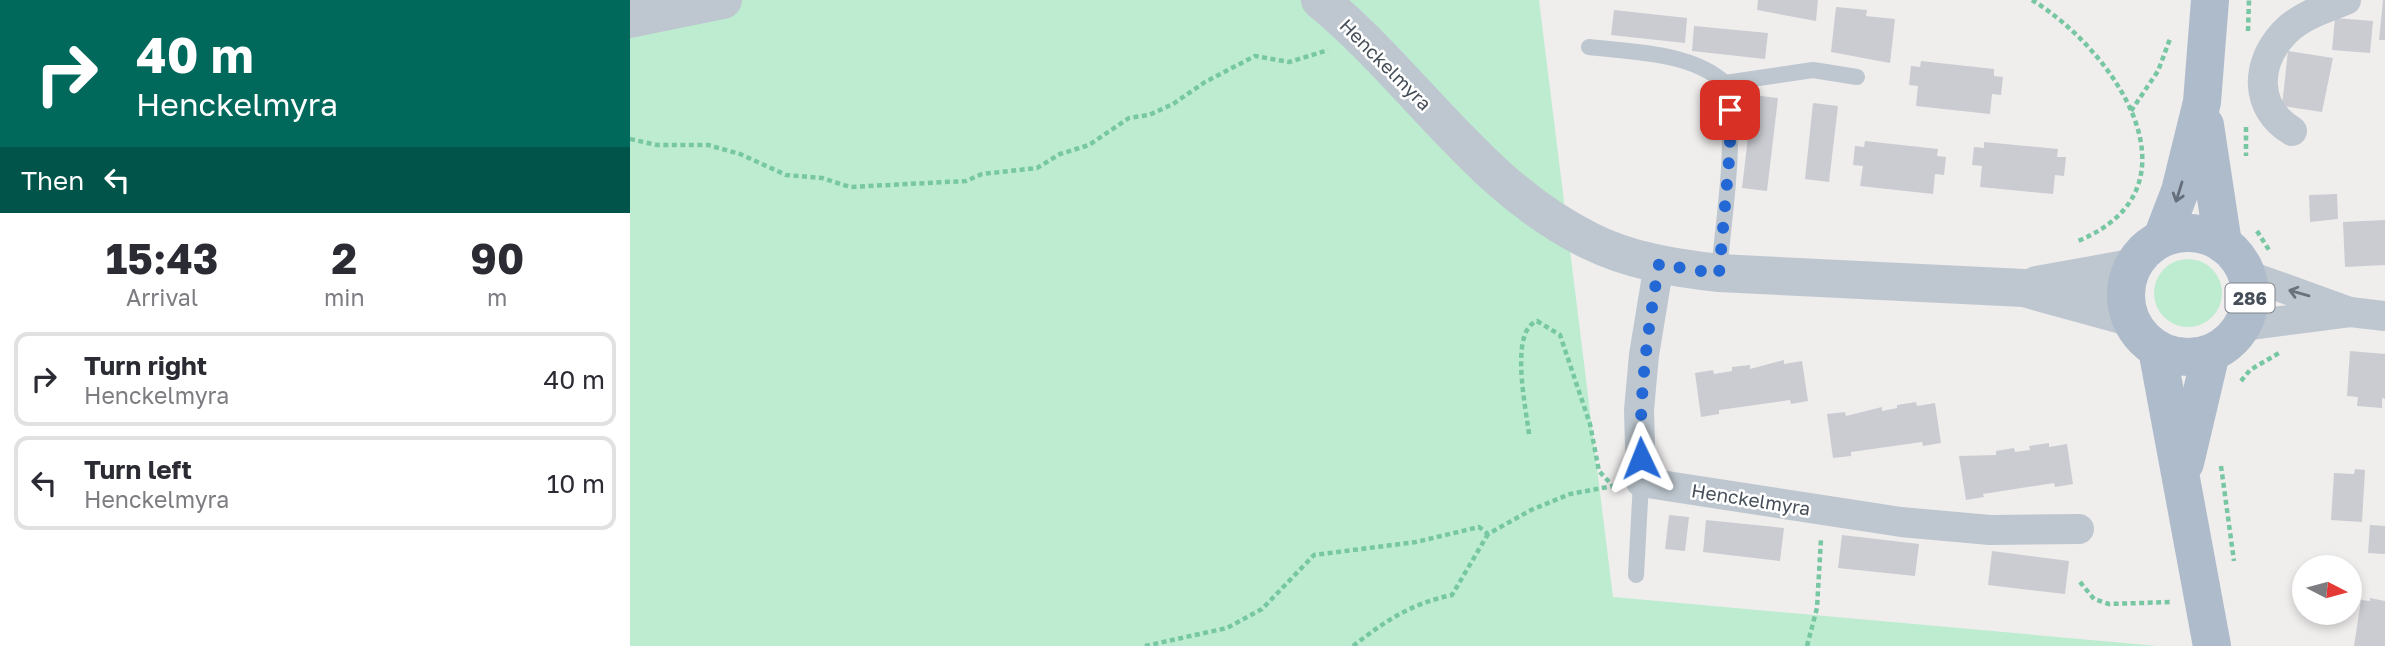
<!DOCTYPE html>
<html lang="en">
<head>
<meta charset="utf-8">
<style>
	:root { --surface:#fff; --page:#f7f7f7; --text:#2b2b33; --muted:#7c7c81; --line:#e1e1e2 }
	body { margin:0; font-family:"Golos Text",sans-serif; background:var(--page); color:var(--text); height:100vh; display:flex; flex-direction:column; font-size:26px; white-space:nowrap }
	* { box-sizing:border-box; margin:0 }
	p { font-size:23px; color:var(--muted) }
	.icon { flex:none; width:38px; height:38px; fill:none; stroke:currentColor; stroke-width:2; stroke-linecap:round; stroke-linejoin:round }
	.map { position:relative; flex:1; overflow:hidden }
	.side { display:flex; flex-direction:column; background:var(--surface); width:630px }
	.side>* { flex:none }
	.hud { background:#00695c; color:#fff; overflow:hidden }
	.needle { width:46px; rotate:96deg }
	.fabs { position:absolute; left:1662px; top:555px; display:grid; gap:14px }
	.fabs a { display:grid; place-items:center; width:70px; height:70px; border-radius:50%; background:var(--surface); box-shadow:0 4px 10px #0003; font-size:35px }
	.pin { position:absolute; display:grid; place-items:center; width:60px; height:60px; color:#fff; margin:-30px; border-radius:14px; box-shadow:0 4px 10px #0006 }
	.me { position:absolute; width:77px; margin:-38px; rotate:358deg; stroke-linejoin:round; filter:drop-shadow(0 0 5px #0008) }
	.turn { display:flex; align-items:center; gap:24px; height:147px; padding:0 21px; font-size:32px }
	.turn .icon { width:91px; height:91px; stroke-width:2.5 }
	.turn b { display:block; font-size:49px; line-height:60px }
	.then { display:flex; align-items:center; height:66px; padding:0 21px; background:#0003; gap:14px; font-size:26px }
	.eta { display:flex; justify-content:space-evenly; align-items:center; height:119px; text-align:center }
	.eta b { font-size:42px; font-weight:700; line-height:49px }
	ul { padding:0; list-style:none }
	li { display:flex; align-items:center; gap:21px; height:94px; margin:0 14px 10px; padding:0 7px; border:4px solid var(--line); border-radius:14px }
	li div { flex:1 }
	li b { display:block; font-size:26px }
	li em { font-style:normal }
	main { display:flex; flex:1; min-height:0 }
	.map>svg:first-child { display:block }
	.green { fill:#bdecd1 }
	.building { fill:#caccd2 }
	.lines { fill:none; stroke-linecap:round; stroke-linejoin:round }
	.path { stroke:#77c7a3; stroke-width:4.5; stroke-dasharray:5 3.5; stroke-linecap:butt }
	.service { stroke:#bec7cf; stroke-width:16 }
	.minor { stroke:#bec7cf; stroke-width:30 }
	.tertiary { stroke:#bec7cf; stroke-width:38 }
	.primary { stroke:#aebbcb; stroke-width:38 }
	.oneway { stroke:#656f7b }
	.oneway2 { stroke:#6a737c }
	.route { stroke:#2368d4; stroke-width:12; stroke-dasharray:0 21.6 }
	.labels { text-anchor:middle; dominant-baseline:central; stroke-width:5; stroke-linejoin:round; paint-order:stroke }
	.shield { fill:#fff; stroke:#7e848b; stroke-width:2 }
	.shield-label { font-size:18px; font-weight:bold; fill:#464f59 }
	.street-label { font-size:19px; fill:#464f59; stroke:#fff }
</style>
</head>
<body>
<main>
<section class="side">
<div class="hud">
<div class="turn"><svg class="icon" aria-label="right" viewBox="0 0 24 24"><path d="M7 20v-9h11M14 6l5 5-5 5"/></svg><div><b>40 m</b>Henckelmyra</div></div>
<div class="then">Then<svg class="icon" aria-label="left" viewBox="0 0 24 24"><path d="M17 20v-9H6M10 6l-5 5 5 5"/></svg></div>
</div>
<div class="eta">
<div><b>15:43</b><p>Arrival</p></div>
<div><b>2</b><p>min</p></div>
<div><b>90</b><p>m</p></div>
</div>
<ul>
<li><svg class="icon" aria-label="right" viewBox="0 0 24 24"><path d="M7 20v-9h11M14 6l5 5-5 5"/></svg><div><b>Turn right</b><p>Henckelmyra</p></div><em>40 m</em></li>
<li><svg class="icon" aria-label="left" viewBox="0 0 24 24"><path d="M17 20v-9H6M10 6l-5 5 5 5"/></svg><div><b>Turn left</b><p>Henckelmyra</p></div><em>10 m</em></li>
</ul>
</section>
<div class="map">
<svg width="1755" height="646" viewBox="0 0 1755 646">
	<rect width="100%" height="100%" fill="#f0eded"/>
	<g class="green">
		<path d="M0,0H909L983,597L1528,646H0Z"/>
		<circle cx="1558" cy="293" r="34"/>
	</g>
	<g class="building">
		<path d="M1128,0H1188L1186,21L1127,10Z"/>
		<path d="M1753,0H1755V40H1749Z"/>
		<path d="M1206,7L1237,10L1236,16L1265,19L1260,63L1201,52Z"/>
		<path d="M984,10L1057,18L1055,43L981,35Z"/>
		<path d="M1705,18L1743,21L1740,53L1702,50Z"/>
		<path d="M1064,26L1138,33L1135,59L1062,51Z"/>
		<path d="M1658,51L1703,58L1692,112L1652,106Z"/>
		<path d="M1291,61L1364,69V76L1373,77L1371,95L1362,94L1360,114L1286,106L1288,86L1279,85L1281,66L1290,67Z"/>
		<path d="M1123,95L1148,98L1137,191L1112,188Z"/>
		<path d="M1183,103L1208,106L1199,182L1175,179Z"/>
		<path d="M1235,141L1308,149L1307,156L1316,157L1314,175L1305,174L1303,194L1230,186L1233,166L1223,165L1225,146L1234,147Z"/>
		<path d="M1354,142L1428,149L1427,157H1436L1434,176L1425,175L1423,194L1350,187L1352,166L1342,165L1344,147L1354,148Z"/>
		<path d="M1707,194L1708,219L1680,222L1679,195Z"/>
		<path d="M1755,220V265L1715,267L1713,222Z"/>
		<path d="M1720,351L1755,354V399L1752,398V408L1727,406L1728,397L1717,396Z"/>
		<path d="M1154,360V364L1172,361L1178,401L1161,404L1160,400L1089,410V414L1071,417L1065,373L1083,370L1084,374L1102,371V367L1120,365V369Z"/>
		<path d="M1286,402L1287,406L1305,403L1311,443L1293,446L1292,442L1221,452V456L1203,458L1197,414L1215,412L1216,416L1252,407V411L1267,408V405Z"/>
		<path d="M1419,443V447L1437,444L1443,484L1425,487L1424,483L1353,494L1354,497L1336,500L1329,456L1366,455V451L1384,448L1385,452L1400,450L1399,446Z"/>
		<path d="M1725,469L1735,470L1732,522L1701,520L1704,473L1724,474Z"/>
		<path d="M1039,515L1059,517L1055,551L1035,549Z"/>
		<path d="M1076,520L1154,528L1150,561L1073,552Z"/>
		<path d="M1740,525L1755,526V554L1738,553Z"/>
		<path d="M1212,535L1289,544L1285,576L1208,568Z"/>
		<path d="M1362,551L1439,561L1435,594L1358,585Z"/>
		<path d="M1740,598L1755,601V646H1724L1731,600L1740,601Z"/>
	</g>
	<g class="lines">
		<g class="path">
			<path d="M1402,0C1484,50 1578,187 1448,241"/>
			<path d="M1618,31L1619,0"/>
			<path d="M1501,111L1528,71L1540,39"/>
			<path d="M1616,127V156"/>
			<path d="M0,139L27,145H78L110,154L156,175L192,178L220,187L336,181L352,174L407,168L430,154L459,145L499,118L519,115L543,104L575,82L625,56L659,62L698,50"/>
			<path d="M1627,231L1639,250"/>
			<path d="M1611,381L1620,370L1649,353"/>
			<path d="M899,434C896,408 879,331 907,321L930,335L960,424L969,471L982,485"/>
			<path d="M1591,466L1604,561"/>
			<path d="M1450,582L1464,599L1479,604L1542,602"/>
			<path d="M515,646L597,628L632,609L684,555L786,542L849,527L858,534L901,510L940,494L983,486"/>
			<path d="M723,646C757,620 780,604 822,595L858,534"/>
			<path d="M1177,646L1187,608L1191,539"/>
		</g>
		<g class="service">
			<path d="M959,47C1002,52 1061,52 1095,83C1107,145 1094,211 1089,273"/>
			<path d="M1095,83L1183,70L1227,77"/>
			<path d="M1006,575L1011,482"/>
		</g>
		<g class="minor">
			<path d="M1662,131C1624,108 1625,64 1654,33C1670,16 1695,8 1716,0"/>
			<path d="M1029,264L1014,355L1009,410L1011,482L1271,522L1360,530L1449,529"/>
			<path d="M1617,275L1720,312"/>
			<path d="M1612,326L1720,312L1755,316"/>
		</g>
		<g class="tertiary">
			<path d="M690,0C783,76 850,188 960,241C1000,261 1045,268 1089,273L1394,288L1499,317"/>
			<path d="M0,19L93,0"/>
			<path d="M1407,285L1501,268"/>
		</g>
		<g class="primary">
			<path d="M1575,125L1593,244"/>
			<circle cx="1558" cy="295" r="62"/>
			<path d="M1532,238L1550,191L1572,102L1580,0"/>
			<path d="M1527,349L1582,646"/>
			<path d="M1555,463L1581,353"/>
		</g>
	</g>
	<defs><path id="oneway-shaft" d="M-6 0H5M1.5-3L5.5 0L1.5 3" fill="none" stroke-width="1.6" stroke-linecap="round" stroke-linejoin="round" transform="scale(1.75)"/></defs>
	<use class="oneway" href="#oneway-shaft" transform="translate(1549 192) rotate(107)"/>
	<use class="oneway2" href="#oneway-shaft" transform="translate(1669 293) rotate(-164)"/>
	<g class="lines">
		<path class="route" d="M1011,458C1009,392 1018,329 1029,264L1089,274L1100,149V110"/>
	</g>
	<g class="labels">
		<rect class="shield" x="1595.5" y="283.5" width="49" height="29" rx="5"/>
		<g class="shield-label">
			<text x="1620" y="298">286</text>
		</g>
		<g class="street-label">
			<text transform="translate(756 64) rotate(45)">Henckelmyra</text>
			<text transform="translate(1121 499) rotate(9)">Henckelmyra</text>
		</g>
	</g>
</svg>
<div class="fabs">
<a><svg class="needle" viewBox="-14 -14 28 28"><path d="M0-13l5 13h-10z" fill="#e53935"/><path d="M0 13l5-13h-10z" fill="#7c7c81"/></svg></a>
</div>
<div class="pin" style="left:1100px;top:110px;background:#d93025"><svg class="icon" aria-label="arrive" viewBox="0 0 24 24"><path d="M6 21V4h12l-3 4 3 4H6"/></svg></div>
<svg class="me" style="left:1011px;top:458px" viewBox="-20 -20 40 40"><path d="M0-17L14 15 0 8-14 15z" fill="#2368d4" stroke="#fff" stroke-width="4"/></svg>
</div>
</main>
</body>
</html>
